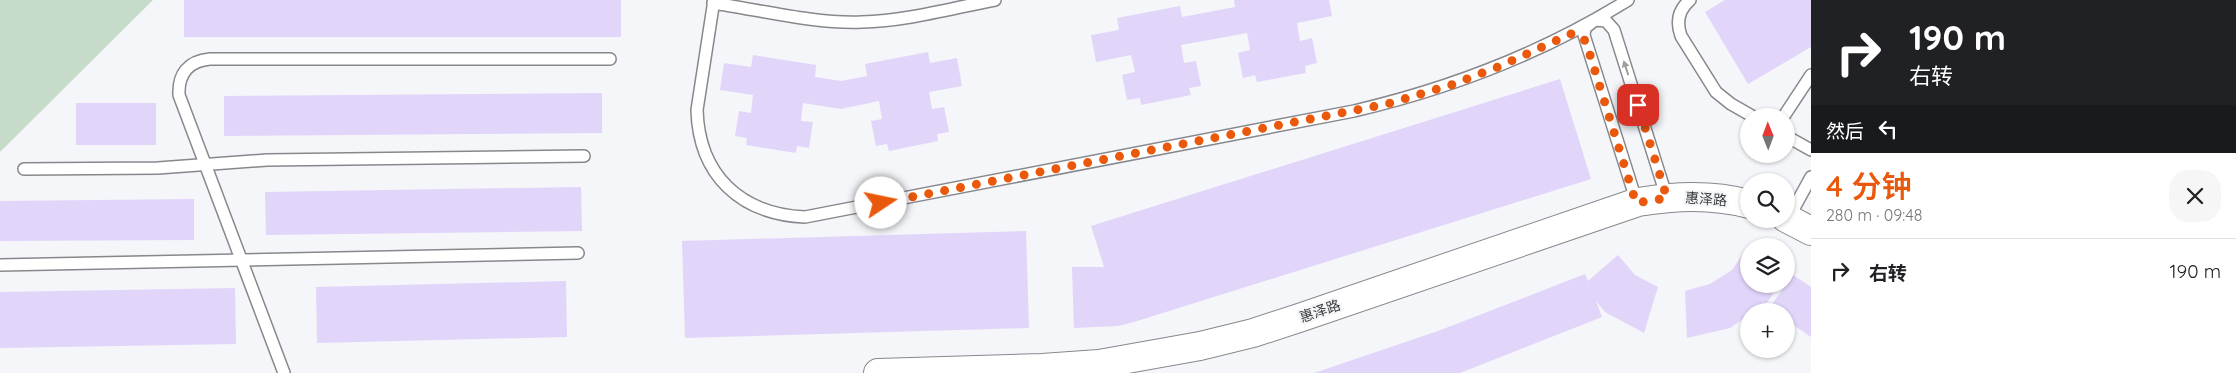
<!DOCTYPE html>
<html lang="zh">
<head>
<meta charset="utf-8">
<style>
	:root { --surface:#fff; --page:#f6f6f6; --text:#202124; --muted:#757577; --line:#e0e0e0; --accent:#ea580c }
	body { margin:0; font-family:Quicksand,"Noto Sans SC",sans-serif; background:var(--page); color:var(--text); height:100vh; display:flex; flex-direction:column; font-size:19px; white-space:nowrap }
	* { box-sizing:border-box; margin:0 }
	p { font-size:16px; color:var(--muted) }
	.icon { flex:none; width:28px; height:28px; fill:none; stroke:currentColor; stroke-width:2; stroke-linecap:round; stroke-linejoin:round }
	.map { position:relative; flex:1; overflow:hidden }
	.panel { display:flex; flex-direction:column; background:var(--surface); width:425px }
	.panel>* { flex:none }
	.top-card { background:#202124; color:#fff; overflow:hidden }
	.needle { width:32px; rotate:359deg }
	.controls { position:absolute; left:1740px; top:108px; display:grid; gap:10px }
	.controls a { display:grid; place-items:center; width:55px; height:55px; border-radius:50%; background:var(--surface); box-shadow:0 1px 4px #0004; font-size:25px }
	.pin { position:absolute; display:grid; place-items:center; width:42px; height:42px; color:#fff; margin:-21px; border-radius:10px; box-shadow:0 2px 8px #0006 }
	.me { position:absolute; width:55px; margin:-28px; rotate:79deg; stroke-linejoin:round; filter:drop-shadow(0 0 4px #0008) }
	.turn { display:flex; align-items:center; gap:18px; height:105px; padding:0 15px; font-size:22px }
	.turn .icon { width:65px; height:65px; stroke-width:2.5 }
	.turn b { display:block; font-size:35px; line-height:42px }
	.then { display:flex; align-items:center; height:48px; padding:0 15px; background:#0003; gap:10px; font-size:19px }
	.round { display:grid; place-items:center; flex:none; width:52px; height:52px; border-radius:20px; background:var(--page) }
	.summary { display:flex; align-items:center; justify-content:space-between; height:85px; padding:0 15px }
	h1 { font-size:30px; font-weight:600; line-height:38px; color:var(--accent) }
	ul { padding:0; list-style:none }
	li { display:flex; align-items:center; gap:15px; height:65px; padding:0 15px; border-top:1px solid var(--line) }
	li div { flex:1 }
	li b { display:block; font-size:19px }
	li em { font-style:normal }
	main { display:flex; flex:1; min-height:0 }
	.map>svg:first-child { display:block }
	.green { fill:#c7dbcb }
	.building { fill:#e2d5fa }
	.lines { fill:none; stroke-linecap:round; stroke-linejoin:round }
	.lane-casing { stroke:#87888c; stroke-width:14 }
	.secondary-casing { stroke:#87888c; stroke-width:30 }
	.lane { stroke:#fff; stroke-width:11 }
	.secondary { stroke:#fff; stroke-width:28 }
	.oneway { fill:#9d9e9e }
	.route { stroke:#ea580c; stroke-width:9; stroke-dasharray:0 16.2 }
	.labels { text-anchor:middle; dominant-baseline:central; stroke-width:4.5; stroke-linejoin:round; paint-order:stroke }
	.street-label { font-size:14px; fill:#3b3c3d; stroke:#f4f6f9 }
</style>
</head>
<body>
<main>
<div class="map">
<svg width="1811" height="373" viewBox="0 0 1811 373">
	<rect width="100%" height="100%" fill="#f4f6f9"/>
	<path class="green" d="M0,0H153L0,152Z"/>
	<g class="building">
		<rect x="184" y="0" width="437" height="37"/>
		<path d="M1234,0H1329L1332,16L1297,23L1300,41L1312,38L1317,63L1305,66L1306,73L1257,82L1255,75L1243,78L1238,53L1250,50L1247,33L1181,45L1184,63L1196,61L1201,86L1189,88L1191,95L1141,105L1140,98L1127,100L1122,75L1135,72L1131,55L1096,62L1091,35L1119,30L1117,18L1180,6L1182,17L1235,7Z"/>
		<path d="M1725,0H1811V47L1748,84L1705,12Z"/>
		<path d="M928,52L930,63L957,58L962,86L929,92L932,109L944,107L949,132L937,134L938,141L889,151L887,144L876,146L871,121L882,119L879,101L841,109L803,103L801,121L813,122L809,148L797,146L796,153L746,145L747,138L735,136L739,111L751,113L753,95L720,90L724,63L751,67L753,55L816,65L815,77L841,81L867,76L865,64Z"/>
		<path d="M1560,79L1591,179L1134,322L1118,326L1074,328L1072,267H1104L1091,226Z"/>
		<path d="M602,93V133L224,136V96Z"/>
		<rect x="76" y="103" width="80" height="42"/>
		<path d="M581,187L582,231L266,235L265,192Z"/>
		<path d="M194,199V240L0,241V201Z"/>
		<path d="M1026,231L1029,328L685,338L682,241Z"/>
		<path d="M1747,248L1749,284H1780L1766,304L1755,311H1749V315L1730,328L1687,338L1685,291L1710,284L1732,270Z"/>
		<path d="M1618,255L1635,275L1658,287L1644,333L1605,312L1596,301L1602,317L1460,373H1314L1438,331L1585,274L1588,281Z"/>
		<path d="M1793,275L1811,287V337L1786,320V311H1773L1769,308Z"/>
		<path d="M566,281L567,337L317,343L316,287Z"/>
		<path d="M235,288L236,344L0,348V292Z"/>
	</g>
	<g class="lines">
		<defs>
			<g id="lane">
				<path d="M714,0L697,110C699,175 740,214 805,217L1354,111C1452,88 1543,53 1628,0"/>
				<path d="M1690,0C1678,10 1676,22 1681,36L1716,92L1731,104L1752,116"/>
				<path d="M713,3C760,10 816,24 862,22C907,21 952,8 995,0"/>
				<path d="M1784,116L1811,75"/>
				<path d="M1786,136L1811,150"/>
				<path d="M24,169L158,168L267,160L584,156"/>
				<path d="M1637,203L1584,35L1585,28L1595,20L1606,21L1614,30L1667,198"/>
				<path d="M1788,219L1811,177"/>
				<path d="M0,265L578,253"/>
				<path d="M284,373L179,95C178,74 188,61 210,59H610"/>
			</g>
			<g id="secondary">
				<path d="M1786,218L1811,231"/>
				<path d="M878,373L1042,368L1099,364L1200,346L1253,333L1302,317L1638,202C1675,196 1711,194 1749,204"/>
			</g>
		</defs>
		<use href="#lane" class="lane-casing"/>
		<use href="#secondary" class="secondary-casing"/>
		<use href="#lane" class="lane"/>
		<use href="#secondary" class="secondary"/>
	</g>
	<defs><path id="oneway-solid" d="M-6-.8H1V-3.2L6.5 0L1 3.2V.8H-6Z" transform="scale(1.25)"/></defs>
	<use class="oneway" href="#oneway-solid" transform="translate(1626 68) rotate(-108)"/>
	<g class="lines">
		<path class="route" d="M881,203L1387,104L1451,85L1498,67L1573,33L1582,37L1586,42L1636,203L1667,198L1638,105"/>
	</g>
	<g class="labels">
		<g class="street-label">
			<text transform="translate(1706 199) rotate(4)">惠泽路</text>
			<text transform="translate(1320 311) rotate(-19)">惠泽路</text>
		</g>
	</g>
</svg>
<div class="controls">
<a><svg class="needle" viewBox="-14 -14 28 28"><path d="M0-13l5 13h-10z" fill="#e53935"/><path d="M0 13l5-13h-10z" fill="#757577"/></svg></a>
<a><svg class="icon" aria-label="search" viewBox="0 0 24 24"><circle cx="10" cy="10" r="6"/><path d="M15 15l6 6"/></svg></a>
<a><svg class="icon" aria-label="layers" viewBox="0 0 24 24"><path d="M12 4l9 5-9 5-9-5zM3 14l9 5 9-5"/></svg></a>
<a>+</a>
</div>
<div class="pin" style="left:1638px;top:105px;background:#d93025"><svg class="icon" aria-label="arrive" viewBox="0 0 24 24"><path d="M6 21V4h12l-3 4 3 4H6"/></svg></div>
<svg class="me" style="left:881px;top:203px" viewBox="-20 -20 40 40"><circle r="19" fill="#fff"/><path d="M0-13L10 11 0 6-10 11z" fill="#ea580c"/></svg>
</div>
<section class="panel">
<div class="top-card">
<div class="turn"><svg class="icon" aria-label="right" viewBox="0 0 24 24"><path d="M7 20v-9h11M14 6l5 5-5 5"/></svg><div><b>190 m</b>右转</div></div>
<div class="then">然后<svg class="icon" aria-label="left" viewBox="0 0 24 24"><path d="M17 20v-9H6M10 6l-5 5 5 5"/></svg></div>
</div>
<div class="summary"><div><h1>4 分钟</h1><p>280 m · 09:48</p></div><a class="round"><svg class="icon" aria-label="close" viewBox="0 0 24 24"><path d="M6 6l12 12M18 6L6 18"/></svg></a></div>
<ul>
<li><svg class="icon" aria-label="right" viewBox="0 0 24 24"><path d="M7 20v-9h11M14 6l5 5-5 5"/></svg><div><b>右转</b></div><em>190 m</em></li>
</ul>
</section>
</main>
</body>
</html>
